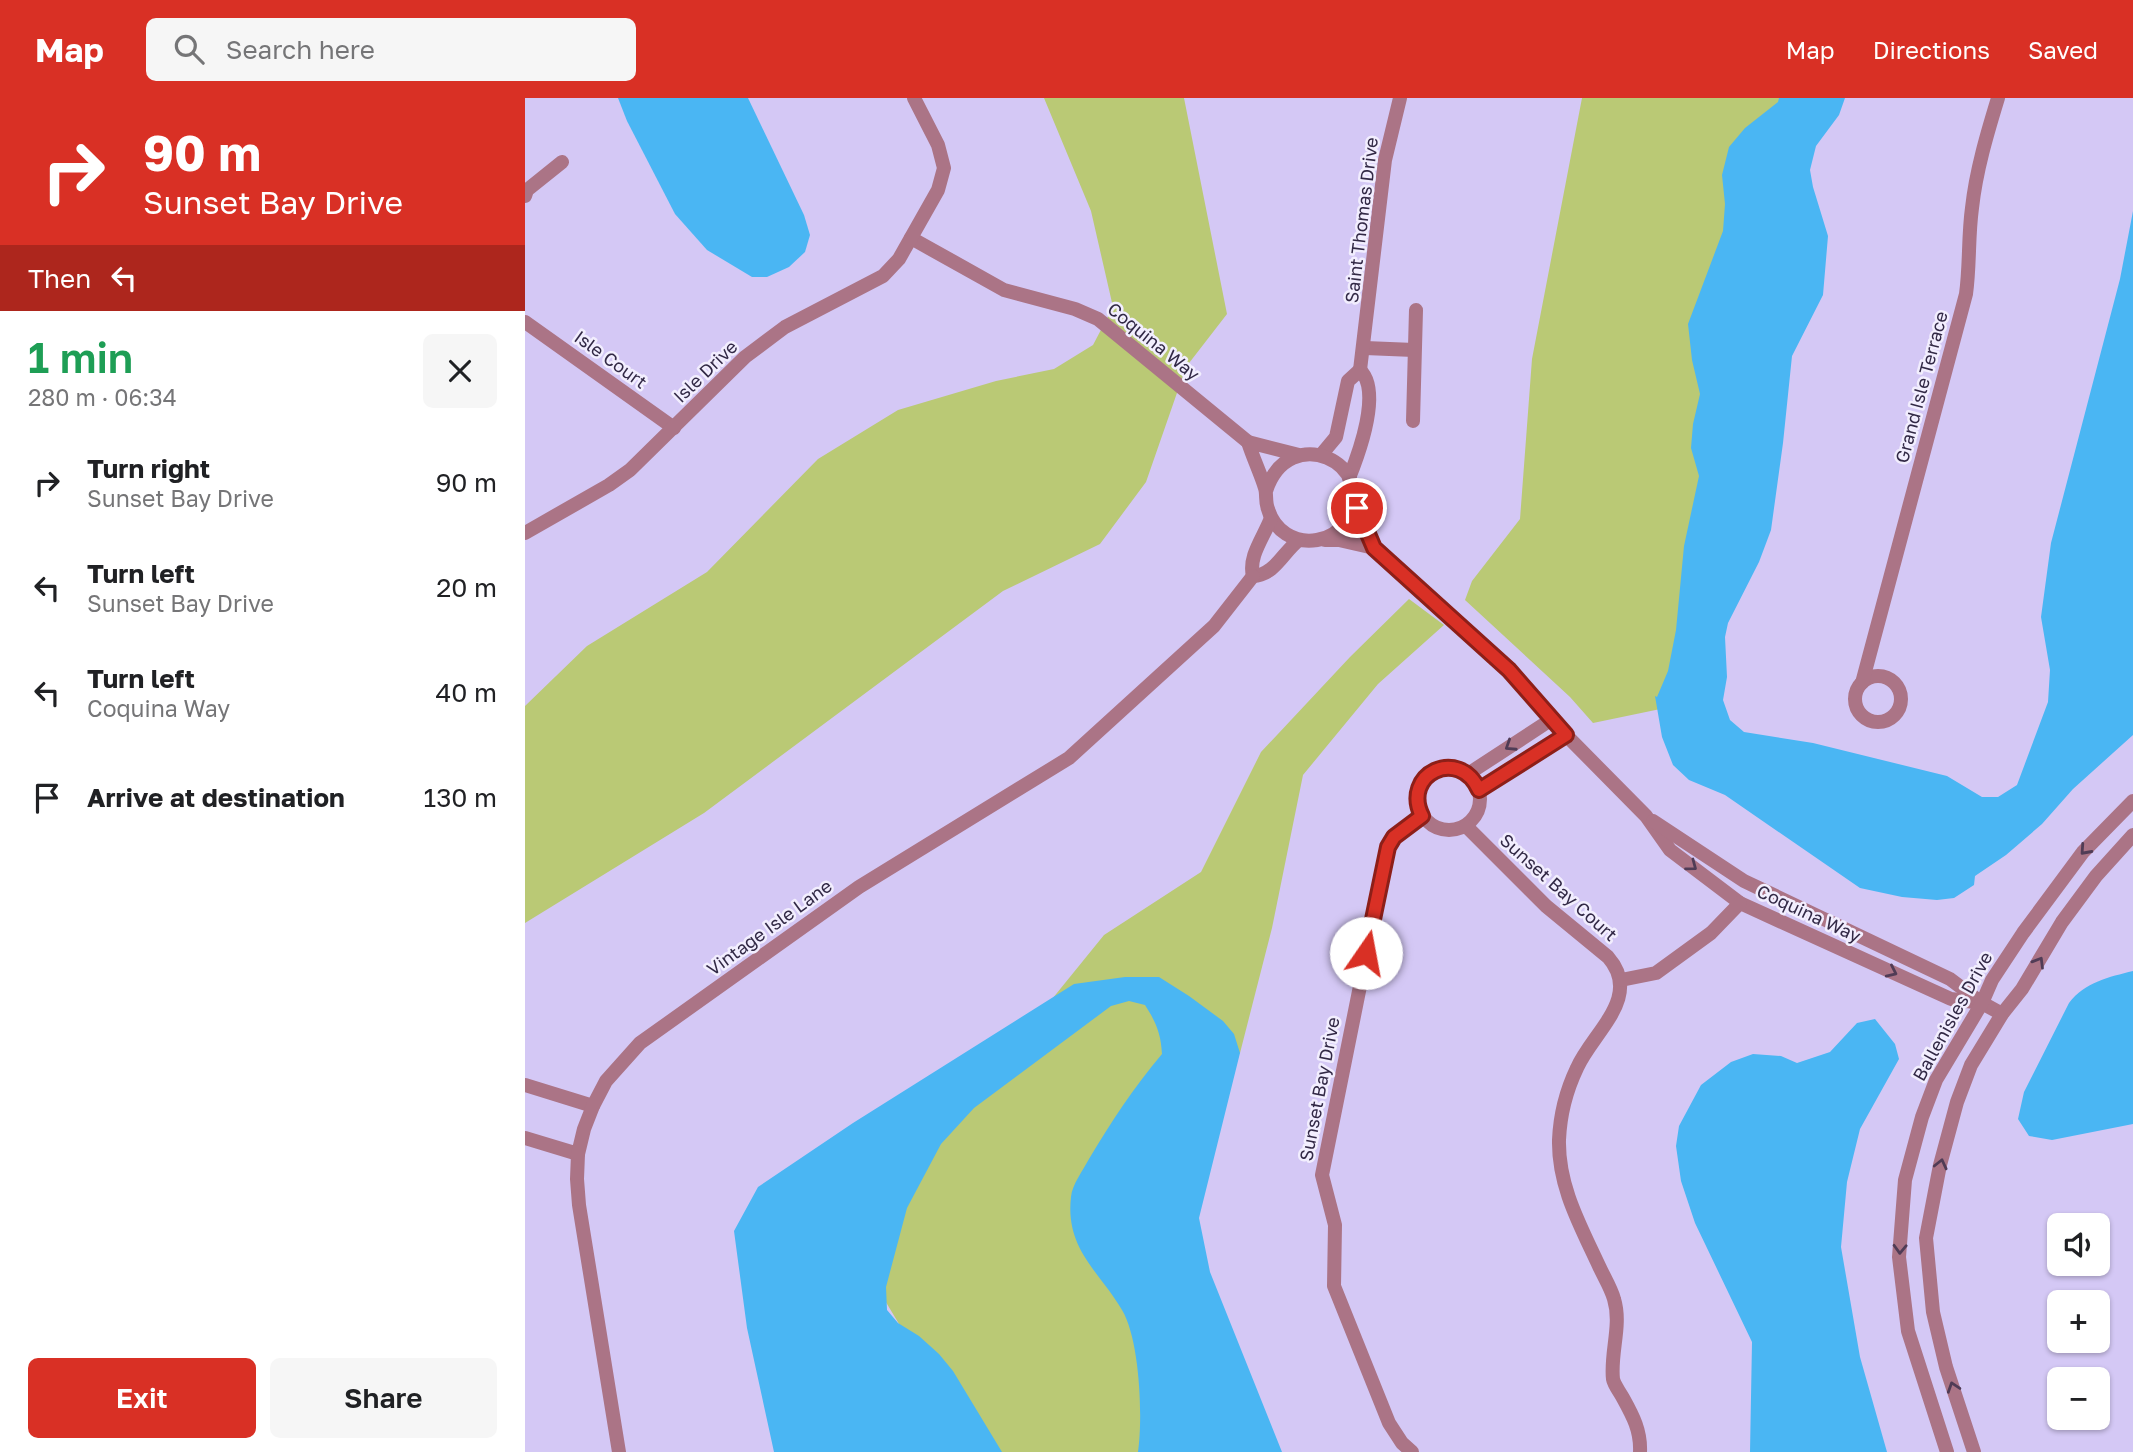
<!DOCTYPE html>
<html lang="en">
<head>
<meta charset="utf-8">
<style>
	:root { --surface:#fff; --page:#f6f6f6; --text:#202124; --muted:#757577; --accent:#d93025 }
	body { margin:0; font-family:"Golos Text",sans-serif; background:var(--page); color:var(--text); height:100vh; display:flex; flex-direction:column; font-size:26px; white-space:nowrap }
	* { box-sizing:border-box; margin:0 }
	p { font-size:23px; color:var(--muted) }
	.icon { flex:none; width:38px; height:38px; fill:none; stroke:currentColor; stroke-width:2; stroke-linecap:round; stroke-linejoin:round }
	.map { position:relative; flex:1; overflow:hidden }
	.drawer { display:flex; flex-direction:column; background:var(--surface); width:525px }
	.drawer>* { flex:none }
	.top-card { background:#d93025; color:#fff; overflow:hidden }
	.fabs { position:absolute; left:1522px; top:1115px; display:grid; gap:14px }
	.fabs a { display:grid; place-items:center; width:63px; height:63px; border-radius:10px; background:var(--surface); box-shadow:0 2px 5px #0004; font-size:35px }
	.pin { position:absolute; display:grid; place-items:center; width:60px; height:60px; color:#fff; margin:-30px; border:4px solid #fff; border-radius:50%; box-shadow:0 2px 7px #0007 }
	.me { position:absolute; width:77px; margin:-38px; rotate:12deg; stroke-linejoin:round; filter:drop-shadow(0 0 5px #0008) }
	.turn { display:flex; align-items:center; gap:24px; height:147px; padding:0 28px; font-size:32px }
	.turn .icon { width:91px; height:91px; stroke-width:2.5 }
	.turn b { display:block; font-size:49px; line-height:60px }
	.then { display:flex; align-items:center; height:66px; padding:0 28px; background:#0003; gap:14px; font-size:26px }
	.round { display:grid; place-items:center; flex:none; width:74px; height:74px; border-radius:10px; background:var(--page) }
	.summary { display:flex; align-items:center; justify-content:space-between; height:119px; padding:0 28px }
	h1 { font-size:42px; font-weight:600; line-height:52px; color:#1e9e55 }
	.action { display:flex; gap:14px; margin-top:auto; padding:14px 28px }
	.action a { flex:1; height:80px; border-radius:10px; background:var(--accent); color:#fff; font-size:28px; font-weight:600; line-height:80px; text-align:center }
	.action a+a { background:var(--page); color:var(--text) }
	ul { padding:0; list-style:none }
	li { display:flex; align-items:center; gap:21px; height:105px; padding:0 28px }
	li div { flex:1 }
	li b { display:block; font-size:26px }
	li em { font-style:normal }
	header { display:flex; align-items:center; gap:42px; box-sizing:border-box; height:98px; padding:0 35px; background:var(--accent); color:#fff }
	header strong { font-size:33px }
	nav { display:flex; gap:38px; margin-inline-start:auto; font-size:24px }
	.search { width:490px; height:63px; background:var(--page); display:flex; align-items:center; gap:18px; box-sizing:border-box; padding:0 24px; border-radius:10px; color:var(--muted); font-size:26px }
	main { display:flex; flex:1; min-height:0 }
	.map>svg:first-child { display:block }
	.green { fill:#bac975 }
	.water { fill:#4ab6f3 }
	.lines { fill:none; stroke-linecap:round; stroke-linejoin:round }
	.street { stroke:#ab7486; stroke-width:14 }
	.oneway { stroke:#503c56 }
	.route-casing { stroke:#8d1f18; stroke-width:18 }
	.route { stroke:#d93025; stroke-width:12 }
	.labels { text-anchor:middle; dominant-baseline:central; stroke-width:5; stroke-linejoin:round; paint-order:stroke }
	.street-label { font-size:18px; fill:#322946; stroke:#f2eefe }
</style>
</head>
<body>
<header>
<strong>Map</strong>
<div class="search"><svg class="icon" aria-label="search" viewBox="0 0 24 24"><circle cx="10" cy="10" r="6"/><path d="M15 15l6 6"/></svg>Search here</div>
<nav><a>Map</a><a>Directions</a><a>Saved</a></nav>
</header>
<main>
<section class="drawer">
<div class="top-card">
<div class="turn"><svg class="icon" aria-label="right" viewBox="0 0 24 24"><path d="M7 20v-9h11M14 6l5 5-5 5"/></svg><div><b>90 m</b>Sunset Bay Drive</div></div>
<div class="then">Then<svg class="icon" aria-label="left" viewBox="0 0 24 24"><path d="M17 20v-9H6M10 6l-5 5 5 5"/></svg></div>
</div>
<div class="summary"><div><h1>1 min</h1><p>280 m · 06:34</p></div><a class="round"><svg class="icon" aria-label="close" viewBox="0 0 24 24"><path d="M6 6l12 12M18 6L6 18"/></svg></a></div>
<ul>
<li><svg class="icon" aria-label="right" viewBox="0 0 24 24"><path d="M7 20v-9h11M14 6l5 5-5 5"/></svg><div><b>Turn right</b><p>Sunset Bay Drive</p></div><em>90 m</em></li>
<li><svg class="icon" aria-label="left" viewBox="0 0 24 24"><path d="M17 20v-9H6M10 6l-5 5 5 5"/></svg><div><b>Turn left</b><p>Sunset Bay Drive</p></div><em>20 m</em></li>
<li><svg class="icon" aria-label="left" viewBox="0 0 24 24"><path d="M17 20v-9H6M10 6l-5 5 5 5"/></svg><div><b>Turn left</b><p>Coquina Way</p></div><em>40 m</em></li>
<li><svg class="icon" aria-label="arrive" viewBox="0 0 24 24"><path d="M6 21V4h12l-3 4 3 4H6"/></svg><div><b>Arrive at destination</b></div><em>130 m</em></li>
</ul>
<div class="action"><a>Exit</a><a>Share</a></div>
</section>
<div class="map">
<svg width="1608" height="1354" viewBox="0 0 1608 1354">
	<rect width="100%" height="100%" fill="#d4c8f5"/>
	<g class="green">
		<path d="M519,0H659L702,216L661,269L621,384L575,446L478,493L179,715L0,825V608L62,548L182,474L293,361L373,312L471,283L529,271L568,247L588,209L566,113Z"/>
		<path d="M1057,0H1283L1145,609L1068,625L1045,599L940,502L947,483L995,421L1007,261Z"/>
		<path d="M884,501L919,527L853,586L778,677L747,830L715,955L590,1051L596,1181L645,1354H451L347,1181L386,1066L463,980L579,837L676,774L736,654L825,559Z"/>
	</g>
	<g class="water">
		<path d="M93,0H223L279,117L285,137L280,154L264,169L242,179H227L182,152L150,116L102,23Z"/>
		<path d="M1254,0H1320L1314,17L1291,48L1285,72L1288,89L1303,138L1298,197L1267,258L1258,345L1246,432L1234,464L1203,525L1200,539L1202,579L1198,602L1205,622L1219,634L1288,645L1422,678L1457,699H1473L1492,687L1523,604L1525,572L1516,519L1526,445L1595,181L1608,113V637L1548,691L1517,726L1481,757L1450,778L1449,787L1429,800L1412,802L1377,799L1335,790L1200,697L1164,682L1148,667L1137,639L1130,598L1132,599L1143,573L1151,532L1159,448L1174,378L1166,350L1168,326L1175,296L1167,262L1163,226L1198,133L1200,106L1197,77L1204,49L1220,30L1253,4Z"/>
		<path d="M1608,873V1026L1527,1042L1504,1038L1493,1021L1499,994L1544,905C1560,884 1584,879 1608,873Z"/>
		<path d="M600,879H634L664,898L698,923L709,936L715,955L674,1120L685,1174L757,1354H613C618,1320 615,1242 597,1212C574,1173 540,1151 546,1099C547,1087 558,1072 564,1061C586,1024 609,989 637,956C636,936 631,924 620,907L604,903L586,908L449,1010L416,1046L382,1110L361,1189L362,1212L373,1225L394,1238L414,1256L428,1273L477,1354H249L222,1230L209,1133L233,1089L328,1025L549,886Z"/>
		<path d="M1350,921L1370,946L1374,961L1335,1031L1322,1084L1316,1149L1335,1259L1362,1354H1225L1227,1244L1170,1125L1156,1083L1151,1048L1154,1028L1176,987L1206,964L1228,956L1256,958L1272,965L1305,954L1332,925Z"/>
	</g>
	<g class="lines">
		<g class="street">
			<path d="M0,98L2,92L37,64"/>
			<path d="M386,140L479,192L550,211L573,221L723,344"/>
			<path d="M0,224L149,330"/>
			<path d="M840,250L889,252"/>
			<path d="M835,272L860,62L875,0"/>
			<path d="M888,323L891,212"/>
			<path d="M796,357L811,339L823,283L835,272C857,293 834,355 824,380"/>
			<path d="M741,393C764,323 854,365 822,422C815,433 804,440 792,442C769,446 749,432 743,411C740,404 742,396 740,390C735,374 728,360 723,344L774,357"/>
			<path d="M746,420C739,439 723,458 728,478C750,477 758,454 774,442"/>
			<path d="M0,435L84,387L105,372L220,259L260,229L358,178L374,161L413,92L419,70L413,47L389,0"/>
			<path d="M800,442H814L849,450L829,401"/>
			<path d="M849,450L984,571L1041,637L1121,718L1145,752L1215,805L1426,901L1457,905"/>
			<circle cx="1353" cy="601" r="23"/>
			<path d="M1337,585L1441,196C1445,167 1443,139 1447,110C1451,73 1462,36 1473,0"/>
			<circle cx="924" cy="701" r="31"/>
			<path d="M943,676L1027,621"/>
			<path d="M954,692L1041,637"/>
			<path d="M1128,723L1219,783L1425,881L1457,905L1477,916"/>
			<path d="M941,728L1021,808L1083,859C1118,899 1068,934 1052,970C1041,993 1035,1018 1034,1042C1033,1088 1055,1127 1074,1168C1079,1179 1086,1190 1089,1201C1097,1227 1085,1255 1088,1281C1089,1287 1095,1294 1098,1300C1108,1318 1116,1333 1115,1354"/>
			<path d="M1096,882L1131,875L1186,835L1215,805"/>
			<path d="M0,987L68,1008"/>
			<path d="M0,1040L53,1056"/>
			<path d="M94,1354L54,1107L52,1081L53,1056L59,1031L68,1008L81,983L115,945L334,789L544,660L689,528L728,478"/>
			<path d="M887,1354L877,1345L864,1325L809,1188L810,1127L797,1077L863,749L868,739L897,718"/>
			<path d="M1422,1354L1383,1233L1374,1159L1380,1082L1397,1019L1411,982L1457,905L1467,882L1498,835L1558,754L1608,703"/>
			<path d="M1449,1354L1421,1269L1408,1214L1401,1140L1415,1067L1432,1004L1446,967L1477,916L1497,891L1537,824L1571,778L1608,737"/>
		</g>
	</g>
	<defs><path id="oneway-chevron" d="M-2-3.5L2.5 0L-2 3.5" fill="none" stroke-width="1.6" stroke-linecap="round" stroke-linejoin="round" transform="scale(1.75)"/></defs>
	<g class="oneway">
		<use href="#oneway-chevron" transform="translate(985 648) rotate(147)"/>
		<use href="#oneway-chevron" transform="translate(1560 752) rotate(132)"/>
		<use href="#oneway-chevron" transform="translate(1167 768) rotate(37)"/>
		<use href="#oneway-chevron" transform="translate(1514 864) rotate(-59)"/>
		<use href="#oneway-chevron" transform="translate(1367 874) rotate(25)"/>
		<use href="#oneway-chevron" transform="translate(1416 1066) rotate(-77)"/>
		<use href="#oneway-chevron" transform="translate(1375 1151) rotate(92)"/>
		<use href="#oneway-chevron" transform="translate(1428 1289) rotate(-108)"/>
	</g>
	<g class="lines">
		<defs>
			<path id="route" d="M832,410L849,450L984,572L1041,637L954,692C934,648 876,676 897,718L869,739L863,749L841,855"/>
		</defs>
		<use href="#route" class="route-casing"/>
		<use href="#route" class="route"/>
	</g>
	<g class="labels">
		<g class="street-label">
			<text transform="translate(836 122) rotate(-83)">Saint Thomas Drive</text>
			<text transform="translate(629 243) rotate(39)">Coquina Way</text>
			<text transform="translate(86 261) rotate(36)">Isle Court</text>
			<text transform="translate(180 273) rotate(-44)">Isle Drive</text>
			<text transform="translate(1396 289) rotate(-75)">Grand Isle Terrace</text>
			<text transform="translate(1034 789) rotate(42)">Sunset Bay Court</text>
			<text transform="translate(1284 815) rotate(25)">Coquina Way</text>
			<text transform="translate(244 829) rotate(-36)">Vintage Isle Lane</text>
			<text transform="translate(1427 918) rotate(-61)">Ballenisles Drive</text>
			<text transform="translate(794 991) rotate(-79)">Sunset Bay Drive</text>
		</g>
	</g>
</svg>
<div class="fabs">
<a><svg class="icon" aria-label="sound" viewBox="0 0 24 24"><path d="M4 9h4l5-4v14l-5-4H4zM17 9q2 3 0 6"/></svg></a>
<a>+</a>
<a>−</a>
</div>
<div class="pin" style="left:832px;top:410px;background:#d93025"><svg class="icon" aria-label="arrive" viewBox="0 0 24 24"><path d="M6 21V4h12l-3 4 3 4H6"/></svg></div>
<svg class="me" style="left:841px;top:855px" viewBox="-20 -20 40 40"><circle r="19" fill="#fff"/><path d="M0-13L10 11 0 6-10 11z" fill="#d93025"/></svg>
</div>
</main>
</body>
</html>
